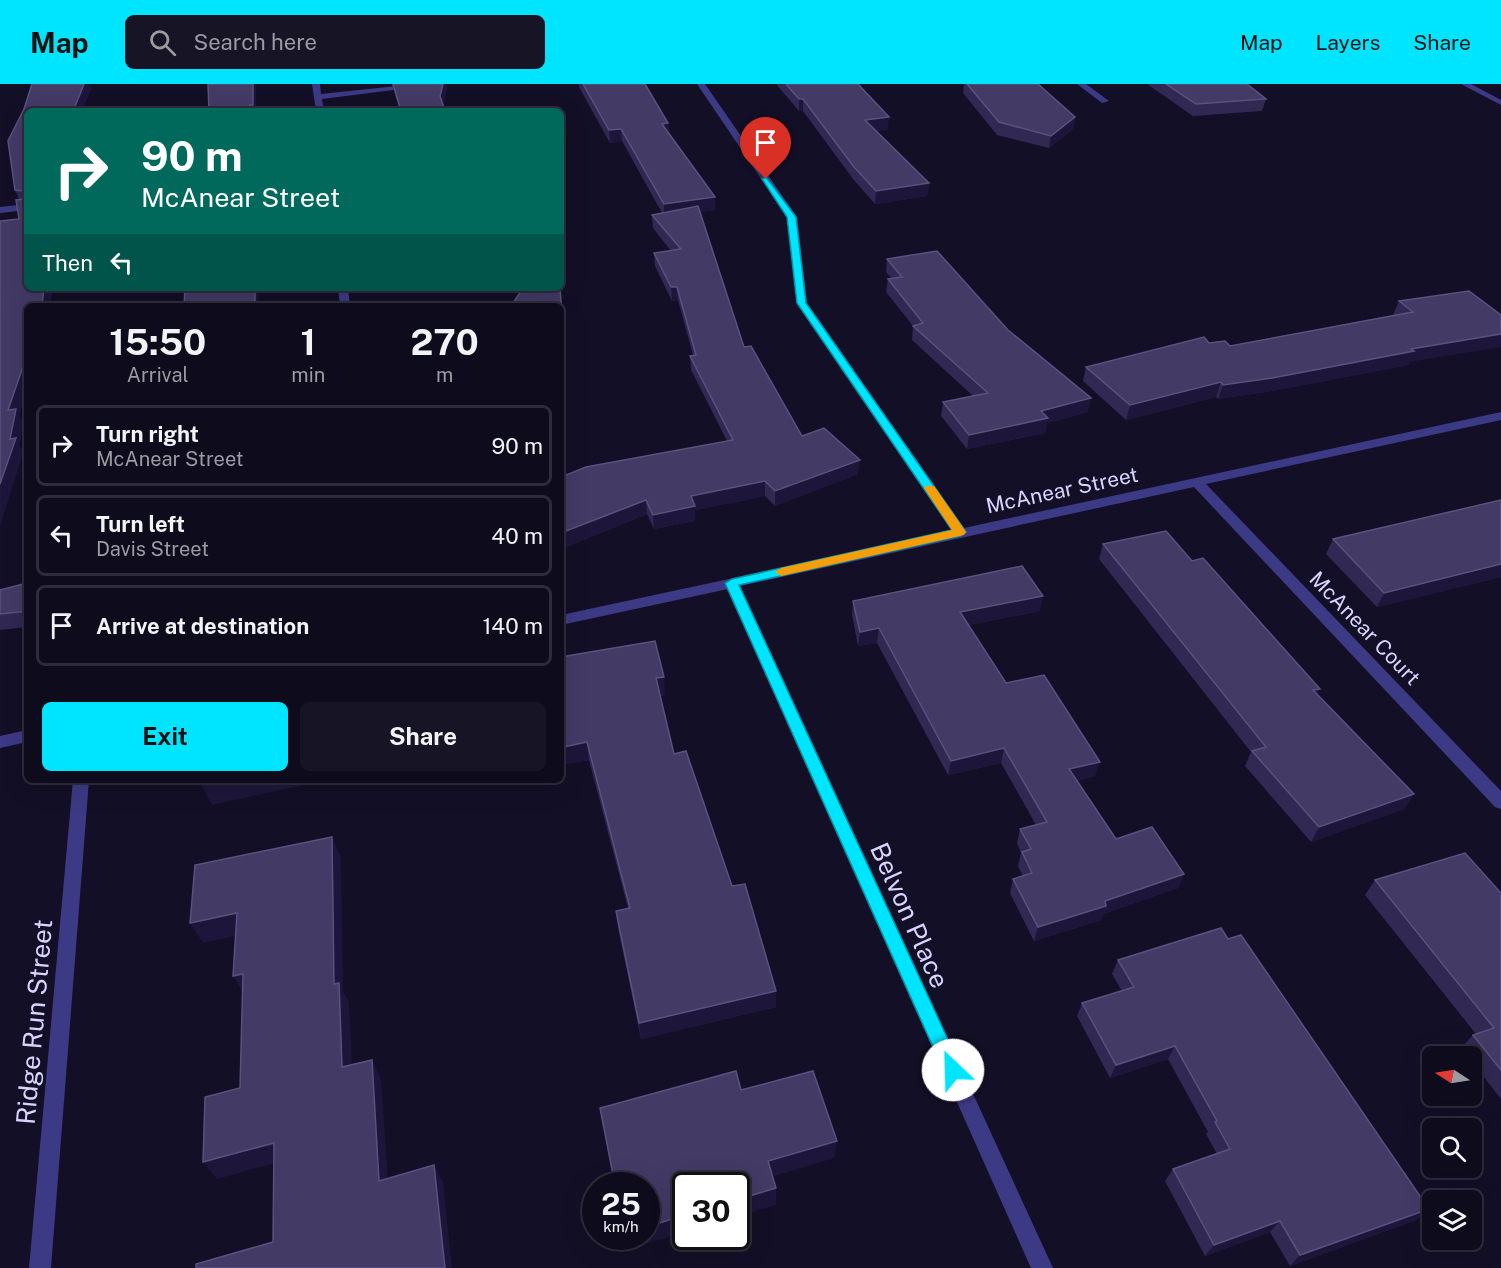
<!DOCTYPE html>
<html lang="en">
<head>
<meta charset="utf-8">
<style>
	:root { --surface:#0e0b1c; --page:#171425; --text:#f1f3f6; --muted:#9b9ba3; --line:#2e2b3b; --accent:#00e5ff }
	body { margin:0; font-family:"Public Sans",sans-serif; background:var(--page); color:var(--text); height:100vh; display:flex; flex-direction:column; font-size:22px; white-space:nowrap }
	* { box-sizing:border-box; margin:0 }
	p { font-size:20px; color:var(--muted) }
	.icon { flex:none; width:33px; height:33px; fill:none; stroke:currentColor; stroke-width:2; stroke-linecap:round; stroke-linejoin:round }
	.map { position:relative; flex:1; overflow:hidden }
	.panel { position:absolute; left:24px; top:219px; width:540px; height:480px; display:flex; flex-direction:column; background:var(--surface); border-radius:9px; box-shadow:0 6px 24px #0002,0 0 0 2px var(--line) }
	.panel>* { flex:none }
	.guide { position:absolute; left:24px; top:24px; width:540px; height:183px; border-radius:9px; box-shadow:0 6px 24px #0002,0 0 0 2px var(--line); background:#00695c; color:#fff; overflow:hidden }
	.needle { width:39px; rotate:282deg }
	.buttons { position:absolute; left:1422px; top:962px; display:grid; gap:12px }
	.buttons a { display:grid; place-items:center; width:60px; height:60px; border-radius:9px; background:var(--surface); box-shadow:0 6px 24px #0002,0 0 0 2px var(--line); font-size:30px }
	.speed { position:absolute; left:582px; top:1088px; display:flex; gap:12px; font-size:30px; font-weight:700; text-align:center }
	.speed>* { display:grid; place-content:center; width:78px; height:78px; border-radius:50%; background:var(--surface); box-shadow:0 6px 24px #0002,0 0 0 2px var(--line); line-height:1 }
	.speed small { font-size:15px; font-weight:400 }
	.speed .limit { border:3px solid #111; border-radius:9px; background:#fff; color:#111 }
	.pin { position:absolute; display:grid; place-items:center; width:51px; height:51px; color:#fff; margin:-62px -26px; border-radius:50% 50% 50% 0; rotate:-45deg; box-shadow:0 0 6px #0007 }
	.pin .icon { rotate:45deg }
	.me { position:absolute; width:66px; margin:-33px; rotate:336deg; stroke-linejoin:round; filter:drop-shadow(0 0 4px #0008) }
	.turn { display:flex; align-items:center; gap:21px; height:126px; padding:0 18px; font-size:27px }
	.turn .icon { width:78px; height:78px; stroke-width:2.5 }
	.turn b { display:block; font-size:42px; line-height:51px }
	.then { display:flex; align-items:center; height:57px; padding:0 18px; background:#0003; gap:12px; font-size:22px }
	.eta { display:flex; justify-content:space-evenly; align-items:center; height:102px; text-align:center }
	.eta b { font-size:36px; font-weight:700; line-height:42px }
	.button { display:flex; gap:12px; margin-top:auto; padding:12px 18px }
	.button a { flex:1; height:69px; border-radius:9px; background:var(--accent); color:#111; font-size:24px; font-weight:700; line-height:69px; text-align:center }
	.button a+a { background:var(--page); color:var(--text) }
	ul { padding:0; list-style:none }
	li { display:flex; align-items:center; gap:18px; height:81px; margin:0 12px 9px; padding:0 6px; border:3px solid var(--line); border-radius:9px }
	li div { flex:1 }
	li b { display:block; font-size:22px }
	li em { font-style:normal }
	header { display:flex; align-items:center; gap:36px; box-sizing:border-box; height:84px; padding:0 30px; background:var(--accent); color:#111 }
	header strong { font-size:28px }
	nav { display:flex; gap:33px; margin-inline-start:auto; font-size:21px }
	.search { width:420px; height:54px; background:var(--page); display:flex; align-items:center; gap:15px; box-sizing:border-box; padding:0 21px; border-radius:9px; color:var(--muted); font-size:22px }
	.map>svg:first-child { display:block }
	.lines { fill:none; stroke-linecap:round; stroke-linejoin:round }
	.minor { fill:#3d3a85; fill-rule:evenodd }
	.wall { fill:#312854 }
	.shaded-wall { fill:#1d163a }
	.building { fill:#433a66; stroke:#5a527e; stroke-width:1.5 }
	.route { fill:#00e5ff; stroke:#0095a6; stroke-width:1.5 }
	.slow { fill:#f59e0b }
	.labels { text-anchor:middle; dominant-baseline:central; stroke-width:6; stroke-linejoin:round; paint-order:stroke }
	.street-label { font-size:21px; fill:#d9d4ff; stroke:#130f26 }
	.near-street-label { font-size:26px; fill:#d9d4ff; stroke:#130f26 }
</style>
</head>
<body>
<header>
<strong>Map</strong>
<div class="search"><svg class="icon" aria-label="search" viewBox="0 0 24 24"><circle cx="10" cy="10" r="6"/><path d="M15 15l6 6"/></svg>Search here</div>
<nav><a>Map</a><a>Layers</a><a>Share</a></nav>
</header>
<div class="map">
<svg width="1501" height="1184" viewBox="0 0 1501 1184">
	<rect width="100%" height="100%" fill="#130f26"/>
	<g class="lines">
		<g class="minor">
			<path d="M312,0H320L321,10L416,0H441L322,15L324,27H316Z"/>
			<path d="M697,0H705L797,133L807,219L964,444L1501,328V336L1206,400L1501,707V725L1495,723L1194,403L740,502L1053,1184H1031L728,505L561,541V531L952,447L797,219L787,133Z"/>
			<path d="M1077,0H1086L1109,17L1102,19Z"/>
			<path d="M1461,0H1471L1501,16V21Z"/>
			<path d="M27,120V126L0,129V123Z"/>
			<path d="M338,204H348L350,222H340Z"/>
			<path d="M27,646V658L0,664V652Z"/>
			<path d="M73,696H89L51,1184H29Z"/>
		</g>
	</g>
	<g class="wall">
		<path d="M32,0H89L91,4L82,27H27V204H52L50,222H27V306L19,331L24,340L19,361L23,368L0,441V137L19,135L16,116L19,115L15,106L8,57L24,25Z"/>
		<path d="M392,0H446L447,4L443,20L445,27H400Z"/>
		<path d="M579,0H645L668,39L669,49L715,113V126L699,128L744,263L802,352L858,390L775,422L765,412L695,426V437L654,445L647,430L561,465V393L727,357L691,286L690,272L693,271L678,216L672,217L655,182L654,169L671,167L653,144L652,131L662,129L622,57L610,59L579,3Z"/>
		<path d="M776,0H858L888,45L876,47L929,99L927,112L875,120L853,95L803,27H799Z"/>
		<path d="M964,0H1038L1075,33L1073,45L1049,64L997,51L963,9Z"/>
		<path d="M1147,0H1247L1266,15L1262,27L1193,32Z"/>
		<path d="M887,175L1008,246L1088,328L1047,339L1045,349L967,365L941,332L943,318L973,312L912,256L913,242L886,208L888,195L891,194L886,188Z"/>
		<path d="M1469,207L1409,278L1408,281L1266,308L1218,315L1216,313L1126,336L1083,297L1086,283L1209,259L1230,262L1393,231L1399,217Z"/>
		<path d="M1501,416V493L1377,523L1326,470L1333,455Z"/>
		<path d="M1103,460L1192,477L1317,611L1414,710L1404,725L1311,758L1245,682L1251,668L1099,475Z"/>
		<path d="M27,499V543L0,546V506Z"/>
		<path d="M853,517L1040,527L968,541L1006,599L1095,692L1077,697L1116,755L1184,790L1178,804L1103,830L1101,836L1034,857L1010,809L1013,795L1023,792L1018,782L1021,769L1017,759L1020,745L1036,741L1001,679L948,691L877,559L858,562L852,531Z"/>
		<path d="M561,573L665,611L660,612L674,670L732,802L776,923L641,955L618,844L616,827L628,824L589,676L566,680Z"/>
		<path d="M1375,796L1501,809V1015L1472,978V972H1467L1461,964L1473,951L1476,950L1365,811Z"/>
		<path d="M1228,855L1429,1125L1416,1136L1290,1182L1270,1148L1205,1172L1165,1097L1173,1085L1217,1070L1206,1050L1208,1048L1168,975L1110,994L1077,932L1082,919L1122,907L1112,890L1118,876Z"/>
	</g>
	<g class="shaded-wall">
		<path d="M84,0H89L91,4L82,27H75L74,25Z"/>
		<path d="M253,0H256V27H251L250,21Z"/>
		<path d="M443,0H446L447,4L442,23L440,12Z"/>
		<rect x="799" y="15" width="4" height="12"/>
		<path d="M889,33L888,45L864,49L865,36Z"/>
		<path d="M1075,33L1073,45L1049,64L1051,52Z"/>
		<path d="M668,39L669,51L662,40Z"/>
		<path d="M621,45L622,57L610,59L609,46Z"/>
		<path d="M929,99L927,112L875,120L876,107Z"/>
		<path d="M715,113V126L664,133V120Z"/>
		<path d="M671,203H677L678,216L672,217Z"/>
		<path d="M44,204H52L50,222H42Z"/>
		<path d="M255,204H258L259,222H221Z"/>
		<path d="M560,204L566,271L561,280Z"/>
		<path d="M1501,250V263L1409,278L1408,281L1266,308L1218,315L1223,301L1411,265Z"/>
		<path d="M27,271V306L19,331L24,340L19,361L23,368L0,441V400L10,355L8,326Z"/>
		<path d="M1221,298L1216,313L1126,336L1130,321Z"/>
		<path d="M1091,314L1088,328L1047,339L1045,349L967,365L969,351L1041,327Z"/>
		<path d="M860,376L858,390L775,422V407Z"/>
		<path d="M765,397V412L695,426V437L654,445L653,431L691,412Z"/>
		<path d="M646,416L647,430L561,465V449Z"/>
		<path d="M1501,480V493L1377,523L1384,509Z"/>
		<path d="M1043,512L1040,527L957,543L960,528Z"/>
		<path d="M879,544L877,559L858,562L860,548Z"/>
		<path d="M664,593L665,611L658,612L656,594Z"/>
		<path d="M1320,605L1313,620V606Z"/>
		<path d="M587,658L589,676L566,680L563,663Z"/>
		<path d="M1004,664L1001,679L948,691L951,677Z"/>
		<path d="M1100,678L1095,692L1065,700L1069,685Z"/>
		<path d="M221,696H326L212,721L201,700Z"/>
		<path d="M1414,710L1404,725L1311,758L1319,743Z"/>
		<path d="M332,753L341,774L343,907L349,918L353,1002L342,983L334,900Z"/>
		<path d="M1184,790L1178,804L1103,830L1101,836L1034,857L1038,843L1105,817Z"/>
		<path d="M237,829L248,849L203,859L190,839Z"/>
		<path d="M243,890L245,912L233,892Z"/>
		<path d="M776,907V923L641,955L639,939Z"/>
		<path d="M1175,962L1168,975L1110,994L1116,981Z"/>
		<path d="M372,976L381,995L389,1113L379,1097Z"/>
		<path d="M837,1057L834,1074L768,1094V1077Z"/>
		<path d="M274,1059L286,1076L217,1095L203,1078Z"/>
		<path d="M434,1081L443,1098L452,1184H445Z"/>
		<path d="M776,1104V1121L736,1133V1116Z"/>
		<path d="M1429,1125L1416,1136L1290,1182L1300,1171Z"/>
		<path d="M686,1131V1148L628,1165L626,1152H646V1143Z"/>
		<path d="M1280,1137L1270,1148L1205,1172L1214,1161Z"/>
	</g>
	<g class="building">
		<path d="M32,0H84L74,25L75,27H27V204H44L42,222H27V271L8,326L16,325L10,355L16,354L0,400V137L19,135L16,116L23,115L24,107L15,106L8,57L24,25Z"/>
		<path d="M208,0H253V21H250L251,27H209Z"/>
		<path d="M393,0H443L440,12L445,27H401Z"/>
		<path d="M583,0H645L668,39L662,40L715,113L664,120L621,45L609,46Z"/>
		<path d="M786,0H858L889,33L865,36L929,99L876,107L854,83L803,15H799Z"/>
		<path d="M967,0H1038L1075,33L1051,52L999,38Z"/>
		<path d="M1166,0H1247L1266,15L1196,20Z"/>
		<path d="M698,122L744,263L751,262L802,352L824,344L860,376L775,407L765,397L691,412L695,422L653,431L646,416L561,449V393L586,383L733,356L690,272L696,271L677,203H671L654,169L681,165L652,131Z"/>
		<path d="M937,167L1008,246L1091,314L1041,327L1048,334L969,351L943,318L988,309L913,242L923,239L888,195L902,193L887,175Z"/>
		<path d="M185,204H255V217L221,222H184Z"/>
		<path d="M523,204H560L564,257L561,263V222H511Z"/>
		<path d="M1469,207L1501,231V250L1411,265L1414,267L1272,294L1223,301L1221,298L1130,321L1086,283L1204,253L1209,259L1225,257L1230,262L1413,228L1399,217Z"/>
		<path d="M1501,416V480L1384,509L1333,455Z"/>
		<path d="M1166,447L1192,477L1203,474L1320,605L1313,606L1414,710L1319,743L1252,667L1266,663L1103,460Z"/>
		<path d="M1022,482L1043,512L960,528L1006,599L1044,591L1100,678L1069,685L1116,755L1152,743L1184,790L1105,817L1106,822L1038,843L1013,795L1032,789L1022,768L1031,765L1020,745L1047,738L1004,664L951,677L879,544L860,548L853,517Z"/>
		<path d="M27,499V527L0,530V506Z"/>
		<path d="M655,557L664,593L656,594L674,670L686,667L732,802L745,800L776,907L639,939L616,827L630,824L587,658L563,663L561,651V573Z"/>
		<path d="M201,696H221L201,700Z"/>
		<path d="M332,753L334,900L339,899L342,983L372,976L379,1097L434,1081L445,1184H196V1180L273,1158L274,1059L203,1078L205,1013L240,1004L243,890L233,892L237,829L190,839L195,781Z"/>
		<path d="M1465,769L1501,809V986L1473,951L1494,944L1375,796Z"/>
		<path d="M1221,844L1228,855L1241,851L1429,1125L1300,1171L1280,1137L1214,1161L1173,1085L1230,1065L1215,1038L1217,1037L1175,962L1116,981L1082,919L1134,903L1118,876Z"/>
		<path d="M736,987L741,1006L813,987L837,1057L768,1077L776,1104L736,1116V1101H686V1131L646,1143V1101H615L600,1024Z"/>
	</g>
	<path class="route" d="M766,93L796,133L806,219L966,448L960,452L739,501L962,986L959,992L953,995L946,992L725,499L732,495L952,446L797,219L787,133L762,95Z"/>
	<path class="slow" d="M926,402H934L966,448L964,451L781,492L775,488L781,484L952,446L924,404Z"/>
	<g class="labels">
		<g class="street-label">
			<text transform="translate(1062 406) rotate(-12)">McAnear Street</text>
			<text transform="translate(1365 544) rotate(46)">McAnear Court</text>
		</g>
		<g class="near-street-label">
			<text transform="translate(910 831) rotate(66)">Belvon Place</text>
			<text transform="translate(34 938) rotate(-85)">Ridge Run Street</text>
		</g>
	</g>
</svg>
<div class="buttons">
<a><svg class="needle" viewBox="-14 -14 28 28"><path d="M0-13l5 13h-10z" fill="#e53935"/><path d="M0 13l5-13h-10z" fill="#9b9ba3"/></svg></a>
<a><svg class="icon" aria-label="search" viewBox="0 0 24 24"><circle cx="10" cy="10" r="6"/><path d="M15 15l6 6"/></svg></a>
<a><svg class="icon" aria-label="layers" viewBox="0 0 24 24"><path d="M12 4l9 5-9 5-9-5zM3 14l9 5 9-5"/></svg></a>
</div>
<div class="speed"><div>25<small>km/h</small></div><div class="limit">30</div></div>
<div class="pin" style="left:766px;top:95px;background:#d93025"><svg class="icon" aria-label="arrive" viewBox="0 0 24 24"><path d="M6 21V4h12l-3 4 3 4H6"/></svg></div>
<svg class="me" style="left:953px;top:986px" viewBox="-20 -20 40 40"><circle r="19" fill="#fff"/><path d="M0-13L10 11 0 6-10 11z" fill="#00e5ff"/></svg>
<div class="guide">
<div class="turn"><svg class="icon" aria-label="right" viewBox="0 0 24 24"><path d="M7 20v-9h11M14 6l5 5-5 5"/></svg><div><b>90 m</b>McAnear Street</div></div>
<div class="then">Then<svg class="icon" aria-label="left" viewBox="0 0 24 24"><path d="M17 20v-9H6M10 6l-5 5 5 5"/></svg></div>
</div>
<section class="panel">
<div class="eta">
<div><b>15:50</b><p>Arrival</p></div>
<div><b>1</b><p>min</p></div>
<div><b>270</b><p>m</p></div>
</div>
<ul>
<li><svg class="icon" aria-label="right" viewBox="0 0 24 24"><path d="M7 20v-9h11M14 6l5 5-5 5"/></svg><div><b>Turn right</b><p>McAnear Street</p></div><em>90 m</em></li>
<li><svg class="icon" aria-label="left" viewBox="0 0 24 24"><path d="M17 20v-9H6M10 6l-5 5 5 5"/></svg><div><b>Turn left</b><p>Davis Street</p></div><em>40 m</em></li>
<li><svg class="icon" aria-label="arrive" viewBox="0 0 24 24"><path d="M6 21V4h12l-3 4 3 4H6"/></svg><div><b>Arrive at destination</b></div><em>140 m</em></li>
</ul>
<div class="button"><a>Exit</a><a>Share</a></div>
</section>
</div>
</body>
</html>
